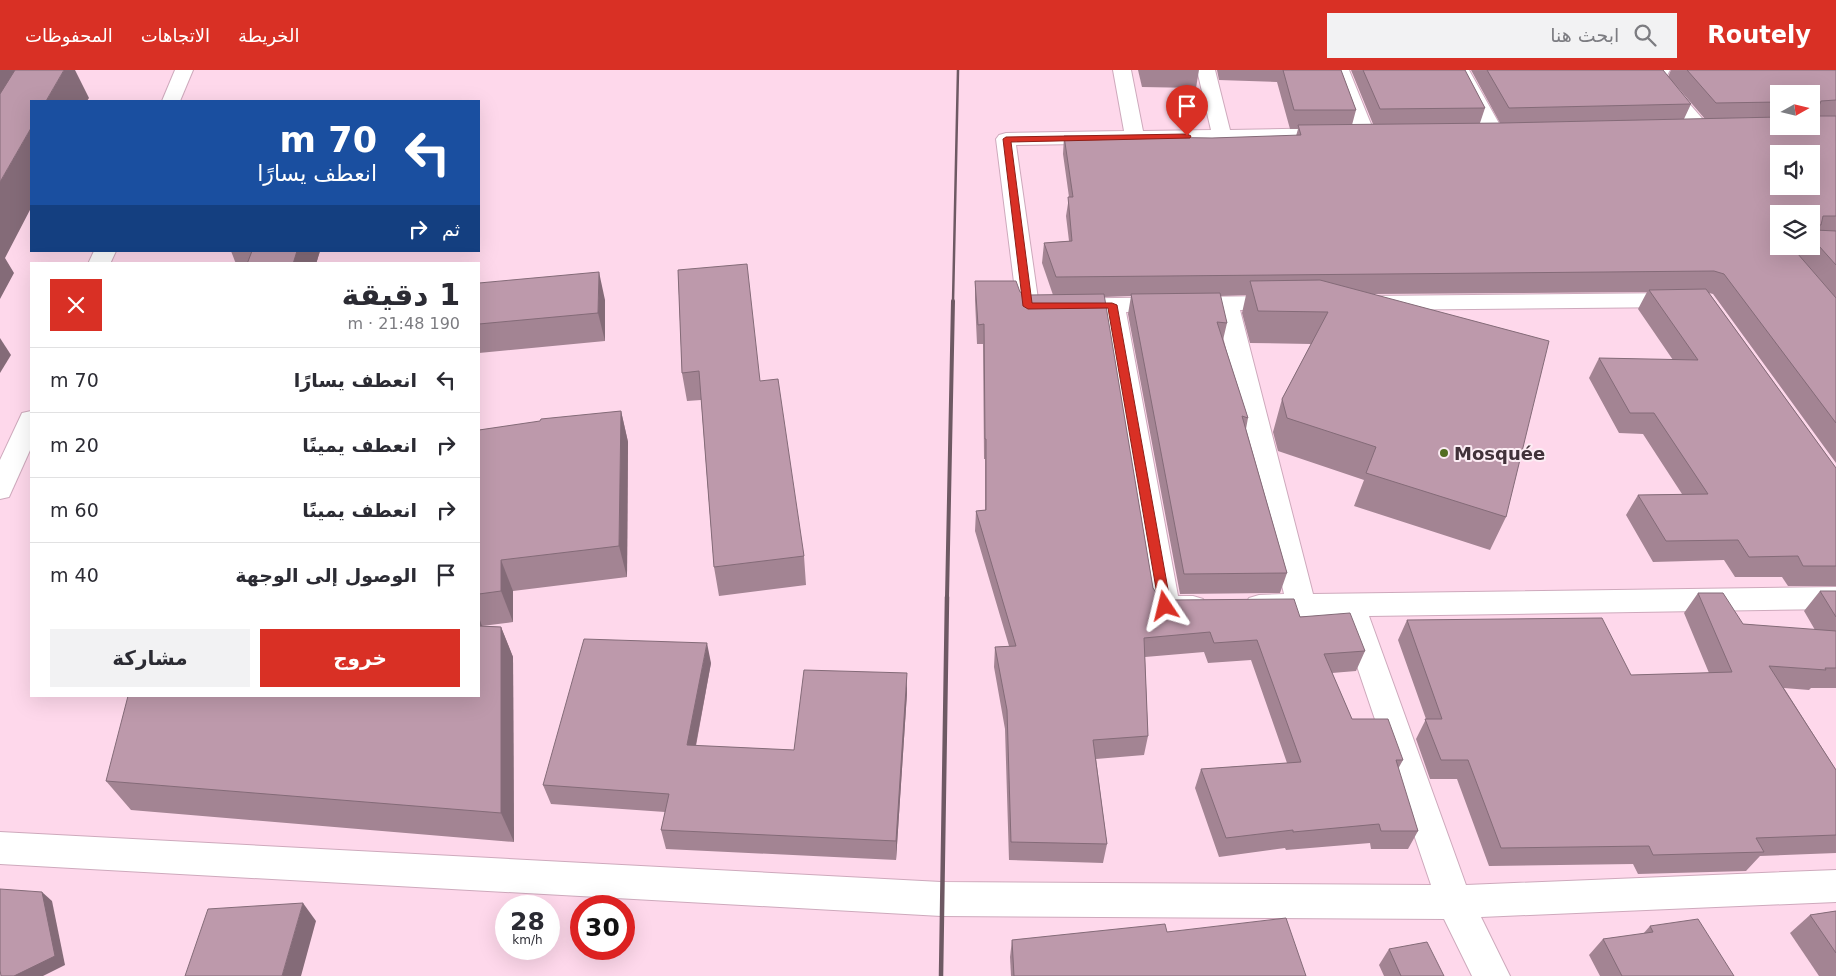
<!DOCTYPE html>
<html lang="ar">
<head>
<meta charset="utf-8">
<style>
	:root { --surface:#fff; --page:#f2f2f3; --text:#2b2b33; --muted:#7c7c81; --line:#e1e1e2; --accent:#d93025 }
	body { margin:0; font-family:"DejaVu Sans","Noto Naskh Arabic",sans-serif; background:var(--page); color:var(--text); direction:rtl; height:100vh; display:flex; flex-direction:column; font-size:19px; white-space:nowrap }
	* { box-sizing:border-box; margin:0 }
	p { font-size:16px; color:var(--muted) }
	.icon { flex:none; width:28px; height:28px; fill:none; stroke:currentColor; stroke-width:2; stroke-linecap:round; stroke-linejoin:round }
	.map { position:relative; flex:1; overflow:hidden; direction:ltr }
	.details { position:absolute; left:30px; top:192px; width:450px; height:435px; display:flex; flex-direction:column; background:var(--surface); border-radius:0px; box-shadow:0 5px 20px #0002; direction:rtl }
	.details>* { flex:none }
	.top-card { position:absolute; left:30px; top:30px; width:450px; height:152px; border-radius:0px; box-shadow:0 5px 20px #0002; direction:rtl; background:#1a4fa0; color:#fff; overflow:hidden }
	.needle { width:32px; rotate:82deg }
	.controls { position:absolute; left:1770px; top:15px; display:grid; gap:10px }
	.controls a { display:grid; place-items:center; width:50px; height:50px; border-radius:0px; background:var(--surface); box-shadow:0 5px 20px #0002; font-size:25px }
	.speed { position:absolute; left:495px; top:825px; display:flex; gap:10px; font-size:25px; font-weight:700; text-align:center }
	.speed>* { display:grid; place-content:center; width:65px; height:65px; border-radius:50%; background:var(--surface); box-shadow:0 5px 20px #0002; line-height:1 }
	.speed small { font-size:12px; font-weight:400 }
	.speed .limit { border:8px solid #d22; background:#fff; color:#111 }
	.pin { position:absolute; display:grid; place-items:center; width:42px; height:42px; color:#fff; margin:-51px -21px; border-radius:50% 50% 50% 0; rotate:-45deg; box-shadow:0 0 5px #0007 }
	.pin .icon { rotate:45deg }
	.me { position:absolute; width:55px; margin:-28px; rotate:350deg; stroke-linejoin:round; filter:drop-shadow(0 0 4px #0008) }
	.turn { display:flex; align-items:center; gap:18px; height:105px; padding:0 20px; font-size:22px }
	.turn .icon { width:65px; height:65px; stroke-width:2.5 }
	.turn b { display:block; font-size:35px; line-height:42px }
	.then { display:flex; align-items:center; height:48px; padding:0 20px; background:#0003; gap:10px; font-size:19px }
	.round { display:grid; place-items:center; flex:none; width:52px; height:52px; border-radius:0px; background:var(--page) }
	.overview { display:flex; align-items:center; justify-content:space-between; height:85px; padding:0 20px }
	h1 { font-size:30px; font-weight:600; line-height:38px }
	.primary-button { display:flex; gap:10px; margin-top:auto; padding:10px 20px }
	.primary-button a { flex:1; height:58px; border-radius:0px; background:var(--accent); color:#fff; font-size:20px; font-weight:600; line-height:58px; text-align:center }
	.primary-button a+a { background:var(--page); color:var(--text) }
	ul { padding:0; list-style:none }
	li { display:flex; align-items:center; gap:15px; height:65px; padding:0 20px; border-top:1px solid var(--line) }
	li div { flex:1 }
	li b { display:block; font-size:19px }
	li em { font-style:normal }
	header { display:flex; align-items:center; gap:30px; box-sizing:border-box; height:70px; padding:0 25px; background:var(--accent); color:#fff }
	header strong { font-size:24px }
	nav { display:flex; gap:28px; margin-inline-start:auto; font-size:18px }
	.search { width:350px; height:45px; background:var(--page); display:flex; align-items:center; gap:12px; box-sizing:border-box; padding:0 18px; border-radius:0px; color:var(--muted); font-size:19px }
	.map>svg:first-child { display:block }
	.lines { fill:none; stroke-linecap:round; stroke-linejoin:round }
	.minor-casing { stroke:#cea9bc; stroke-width:2 }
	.primary-casing { stroke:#cea9bc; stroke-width:2 }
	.minor { fill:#fff; fill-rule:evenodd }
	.primary { fill:#fff; fill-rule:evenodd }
	.rail-far2 { stroke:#6e5963; stroke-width:2.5 }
	.rail-far1 { stroke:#6e5963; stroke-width:4 }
	.rail { stroke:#6e5963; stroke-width:4.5 }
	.wall { fill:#a38493; fill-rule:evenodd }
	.shaded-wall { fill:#846b78 }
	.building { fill:#bd99ab; stroke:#846b78; fill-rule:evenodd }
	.route { fill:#d93025; stroke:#8d1f18 }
	.poi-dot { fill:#536e22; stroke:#fcedf4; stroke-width:2 }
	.labels { text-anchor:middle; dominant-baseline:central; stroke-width:4; stroke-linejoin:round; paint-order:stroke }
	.poi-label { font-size:18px; font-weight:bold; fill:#413239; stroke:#fcedf4; text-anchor:start }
</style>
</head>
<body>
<header>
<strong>Routely</strong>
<div class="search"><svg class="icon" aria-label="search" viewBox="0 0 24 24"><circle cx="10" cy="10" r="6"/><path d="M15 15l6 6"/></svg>ابحث هنا</div>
<nav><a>الخريطة</a><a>الاتجاهات</a><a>المحفوظات</a></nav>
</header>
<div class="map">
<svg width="1836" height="906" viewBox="0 0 1836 906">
	<rect width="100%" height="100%" fill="#fed8eb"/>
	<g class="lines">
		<defs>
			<g id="minor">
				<path d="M1113,0H1131L1143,61L1211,60L1197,0H1215L1230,60L1333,58L1340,60L1343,64L1340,68L1333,70L1016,75L1038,229L1282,226L1290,228L1293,233L1290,238L1282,240H1240L1313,524L1836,517V539L1369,546L1466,815L1836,800V832L1481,847L1510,906H1472L1444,849L941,846L0,794V762L941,812L1431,815L1340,546L1259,547L1249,544L1244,536L1249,528L1259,525L1284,524L1217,241L1126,242L1178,526H1193L1203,529L1208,537L1203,545C1188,550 1170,550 1155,545L1150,537L1103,242L1028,243L1020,241L1017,236L996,69L999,65L1006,63L1124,61Z"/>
				<path d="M1331,0H1349L1375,64L1372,68L1365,70L1358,68L1355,64Z"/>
				<path d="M1451,0H1469L1505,64L1502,68L1495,70L1488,68Z"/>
				<path d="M1652,0H1670L1666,7L1707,54L1710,58L1707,62L1700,64L1693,62L1648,7Z"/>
				<path d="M1680,223L1688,225L1691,230L1688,235L1680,237L1365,240L1357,238L1354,233L1357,228L1365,226Z"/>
			</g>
			<g id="primary">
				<path d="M175,0H193L180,31H162Z"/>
				<path d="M94,181H116L110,194H88Z"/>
				<path d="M31,341V378L9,427L0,429V390L22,343Z"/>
			</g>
		</defs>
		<use href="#minor" class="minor-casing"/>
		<use href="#primary" class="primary-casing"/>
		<use href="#minor" class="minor"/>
		<use href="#primary" class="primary"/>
		<path class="rail-far2" d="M953,232L958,0"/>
		<path class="rail-far1" d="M947,528L953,231"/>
		<path class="rail" d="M941,906L947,527"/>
	</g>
	<g class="wall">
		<path d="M1138,0H1199L1196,18L1142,17Z"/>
		<path d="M1217,0H1341L1356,40L1352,55L1373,54L1351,0H1465L1485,38L1480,53H1500L1471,0H1663L1668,7L1671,0H1836V393L1713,224L1709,223L1836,398V516H1788L1782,507H1735L1724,490L1653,492L1626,445L1638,425L1682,424L1643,364L1619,363L1589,308L1599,288L1673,290L1638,239L1647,222L1373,224L1506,447L1490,480L1354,436L1364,410L1278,381L1273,362L1282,329L1311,274L1250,273L1242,243L1246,225L1220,226L1227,253L1223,270L1248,348L1246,359L1287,503L1280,523L1180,524L1128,244L1131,226L1104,227L1153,518L1159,527L1170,530L1300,547L1365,581L1356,601L1332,603L1352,649L1403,690L1398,699L1418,761L1408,779H1371L1370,773L1286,780L1285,778L1219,787L1195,718L1201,699L1287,693L1251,590L1208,593L1204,582L1145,587L1148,666L1144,685L1096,689L1107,774L1103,793L1009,790L1005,659L994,597L995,577L1009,576L975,461L976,441L985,440V389H984L983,274H977L975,230V211L1029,225H1053L1042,193L1044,173L1069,171L1066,146L1069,127L1063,84L1064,66L1212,68L1296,66L1298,59H1290L1277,12L1219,10ZM1674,13L1705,49H1684L1691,34ZM1779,24H1811V56H1779ZM1779,144H1811V176H1779Z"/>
		<path d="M231,181H320L316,194H236Z"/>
		<path d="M678,200L760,311L804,486L806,515L719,526L714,497L701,330L687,331L682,303Z"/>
		<path d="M479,213L605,230V271L479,283Z"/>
		<path d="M621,341L628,372L627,507L513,521V552L482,556L501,557L513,587L514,772L131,740L106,711L479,626V360Z"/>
		<path d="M1820,521H1836V618H1811L1809,620L1784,618L1836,700V783L1760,786L1746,801L1638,804L1633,794L1489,796L1457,709H1430L1416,669L1426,649L1398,570L1407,550L1631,605L1709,603L1684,543L1698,523L1743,554L1815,560L1804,541Z"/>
		<path d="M711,593L696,676L794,680L907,623L896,790L666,779L661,760L665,742L551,734L543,715Z"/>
		<path d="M1836,841V906H1819L1790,863L1810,845Z"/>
		<path d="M1650,856L1734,906H1600L1589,885L1603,869L1643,864Z"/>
		<path d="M1167,862L1306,906H1011L1010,887L1012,870Z"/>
		<path d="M1389,879L1444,906H1384L1379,895Z"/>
	</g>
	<g class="shaded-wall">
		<path d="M0,0H48L0,27Z"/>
		<path d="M64,0H75L89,28L87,31H46Z"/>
		<path d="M31,58V138L5,188L14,203L0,229V112Z"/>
		<path d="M297,181H320L316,194H293Z"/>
		<path d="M599,202L605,230V271L598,243Z"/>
		<path d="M0,268L11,285L0,303Z"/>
		<path d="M621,341L628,372L627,507L619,476Z"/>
		<path d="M501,490L513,521V552L501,521Z"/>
		<path d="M479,547L482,556L484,587L479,575Z"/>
		<path d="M501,557L513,587L514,772L501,743Z"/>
		<path d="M707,573L711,593L692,695L687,675Z"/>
		<path d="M907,603V623L896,790V771Z"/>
		<path d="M42,822L52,831L65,895L43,906H14Z"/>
		<path d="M303,833L316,851L301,906H282Z"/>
	</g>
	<g class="building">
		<path d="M15,0H64L46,31H31V58L0,112V24Z"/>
		<path d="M1283,0H1341L1356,40H1294Z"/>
		<path d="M1363,0H1465L1485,38L1380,39Z"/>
		<path d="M1487,0H1663L1691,34L1509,38Z"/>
		<path d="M1687,0H1836V30L1821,31L1819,36H1811V24H1779V32L1716,33Z"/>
		<path d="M1811,46H1836V146H1823L1821,155H1814L1812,157L1815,160L1836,161V195L1811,167V144H1779V148L1777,149L1774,156L1779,162V176H1791L1836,228V353L1724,204L1714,201L1056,207L1044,173L1072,171L1068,127H1073L1064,66L1212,68L1301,65L1298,55L1502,53L1779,47V56H1811ZM1779,84H1811V116H1779Z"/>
		<path d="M252,181H297L293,194H247Z"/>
		<path d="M747,194L760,311L778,309L804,486L714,497L699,301L682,303L678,200Z"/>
		<path d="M599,202L598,243L479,254V213Z"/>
		<path d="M1320,210L1549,271L1506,447L1366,403L1376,377L1287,348L1282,329L1328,242L1258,241L1250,211Z"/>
		<path d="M975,211H1016L1020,222L1029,225L1104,224L1153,518L1159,527L1170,530L1294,529L1300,547L1350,543L1365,581L1324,584L1352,649H1388L1403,690H1396L1418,761H1381L1379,754L1293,762V760L1226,768L1201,699L1301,692L1257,570L1214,573L1210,562L1144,568L1148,666L1093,670L1107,774L1011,772L1007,640L995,577L1016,576L976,441L986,440V369H985L984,254L978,255Z"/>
		<path d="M1706,219L1836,398V496H1803L1798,486L1749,487L1738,470L1666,471L1638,425L1708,424L1654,343H1630L1599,288L1698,290L1649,220Z"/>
		<path d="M1220,223L1227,253L1217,252L1248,348L1242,346L1287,503L1184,504L1131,224Z"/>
		<path d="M621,341L619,476L501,490V521L479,524V360L540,351L541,349Z"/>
		<path d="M1820,521H1836V547Z"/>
		<path d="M1698,523H1723L1743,554L1836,561V598H1825L1826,600L1769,596L1836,700V765L1756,768L1764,782L1653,785L1649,776L1501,778L1468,690H1441L1425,649H1442L1407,550L1602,548L1631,605L1732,602Z"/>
		<path d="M479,556L501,557V743L106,711L128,626H479Z"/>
		<path d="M584,569L707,573L687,675L794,680L804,600L907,603L896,771L661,760L669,724L543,715Z"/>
		<path d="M0,819L42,822L55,886L14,906H1L0,900Z"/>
		<path d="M303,833L282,906H185L208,839Z"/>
		<path d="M1836,841V883L1810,845Z"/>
		<path d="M1286,848L1306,906H1014L1012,870L1165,854L1167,862Z"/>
		<path d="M1698,849L1734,906H1622L1603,869L1653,862L1650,856Z"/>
		<path d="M1427,872L1444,906H1401L1389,879Z"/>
	</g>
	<path class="route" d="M1187,64L1191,66L1190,68L1011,72L1032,233H1112L1117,235L1171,536L1170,540H1161L1159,536L1108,238L1028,239L1023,236L1003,69L1006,67Z"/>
	<circle class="poi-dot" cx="1444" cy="383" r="5"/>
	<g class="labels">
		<g class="poi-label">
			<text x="1454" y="383">Mosquée</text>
		</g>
	</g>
</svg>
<div class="controls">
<a><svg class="needle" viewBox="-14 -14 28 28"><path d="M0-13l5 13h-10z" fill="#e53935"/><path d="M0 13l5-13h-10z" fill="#7c7c81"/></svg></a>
<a><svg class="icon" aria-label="sound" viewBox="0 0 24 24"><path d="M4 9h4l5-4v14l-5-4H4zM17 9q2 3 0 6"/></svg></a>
<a><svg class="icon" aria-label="layers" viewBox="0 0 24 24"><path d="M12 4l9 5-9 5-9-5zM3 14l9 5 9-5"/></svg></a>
</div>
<div class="speed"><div>28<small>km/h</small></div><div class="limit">30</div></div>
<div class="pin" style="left:1187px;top:66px;background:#d93025"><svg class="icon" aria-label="arrive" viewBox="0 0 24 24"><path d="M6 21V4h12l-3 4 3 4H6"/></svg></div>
<svg class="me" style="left:1165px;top:536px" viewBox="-20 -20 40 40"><path d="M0-17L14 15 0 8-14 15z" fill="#d93025" stroke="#fff" stroke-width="4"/></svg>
<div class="top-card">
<div class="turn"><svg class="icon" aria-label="left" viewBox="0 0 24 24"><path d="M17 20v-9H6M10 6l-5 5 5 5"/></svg><div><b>70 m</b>انعطف يسارًا</div></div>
<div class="then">ثم<svg class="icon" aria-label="right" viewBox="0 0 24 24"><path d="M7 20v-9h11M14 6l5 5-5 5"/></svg></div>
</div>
<section class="details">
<div class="overview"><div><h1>1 دقيقة</h1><p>190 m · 21:48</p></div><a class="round" style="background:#d93025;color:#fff"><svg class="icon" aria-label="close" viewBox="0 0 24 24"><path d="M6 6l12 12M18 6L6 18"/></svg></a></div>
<ul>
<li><svg class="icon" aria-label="left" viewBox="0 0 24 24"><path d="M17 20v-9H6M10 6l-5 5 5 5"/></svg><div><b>انعطف يسارًا</b></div><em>70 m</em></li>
<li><svg class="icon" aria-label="right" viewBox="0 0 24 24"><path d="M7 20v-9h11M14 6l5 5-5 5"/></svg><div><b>انعطف يمينًا</b></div><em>20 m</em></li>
<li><svg class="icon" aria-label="right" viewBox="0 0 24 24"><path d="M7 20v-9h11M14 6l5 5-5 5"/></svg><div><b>انعطف يمينًا</b></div><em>60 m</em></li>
<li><svg class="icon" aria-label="arrive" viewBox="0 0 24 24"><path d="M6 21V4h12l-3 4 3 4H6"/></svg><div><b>الوصول إلى الوجهة</b></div><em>40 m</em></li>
</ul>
<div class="primary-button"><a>خروج</a><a>مشاركة</a></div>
</section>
</div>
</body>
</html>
